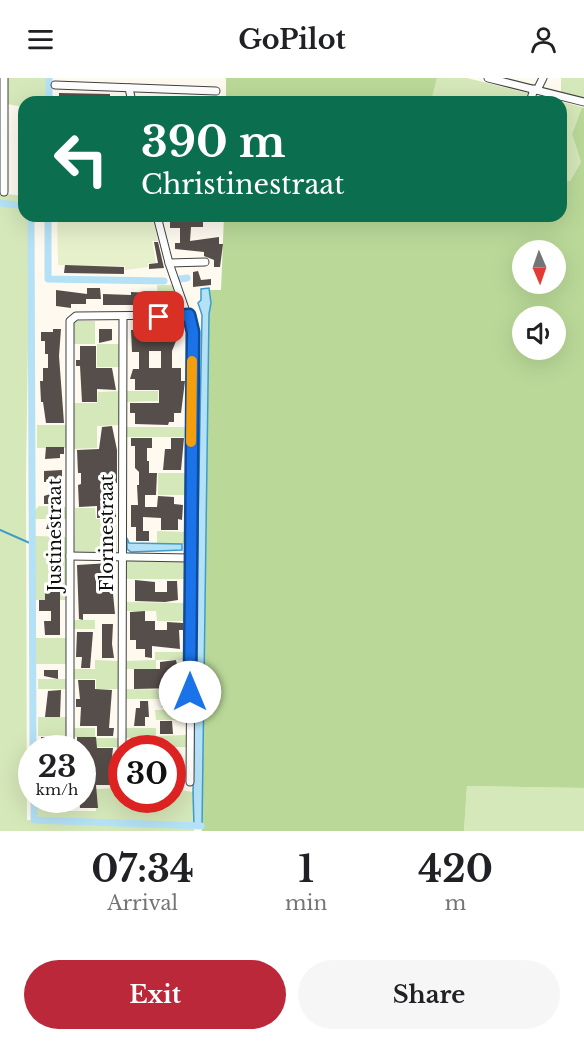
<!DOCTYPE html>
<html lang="en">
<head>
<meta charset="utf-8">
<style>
	:root { --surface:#fff; --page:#f6f6f6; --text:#202124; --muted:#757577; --accent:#bb283a }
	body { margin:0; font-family:"Libre Baskerville",serif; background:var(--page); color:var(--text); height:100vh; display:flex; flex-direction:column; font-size:22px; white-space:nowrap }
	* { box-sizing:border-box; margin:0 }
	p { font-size:20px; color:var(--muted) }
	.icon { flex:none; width:33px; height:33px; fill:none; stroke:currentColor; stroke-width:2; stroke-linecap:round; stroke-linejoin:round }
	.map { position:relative; height:753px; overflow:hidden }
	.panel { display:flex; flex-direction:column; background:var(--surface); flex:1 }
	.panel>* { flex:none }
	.top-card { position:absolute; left:18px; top:18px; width:549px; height:126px; border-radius:18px; box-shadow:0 6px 24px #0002; background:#0b6e4f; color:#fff; overflow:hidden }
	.needle { width:39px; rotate:178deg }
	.fabs { position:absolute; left:512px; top:162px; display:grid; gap:12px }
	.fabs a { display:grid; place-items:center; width:54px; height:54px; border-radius:50%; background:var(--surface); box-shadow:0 6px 24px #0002; font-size:30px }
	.speed { position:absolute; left:18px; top:657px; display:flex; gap:12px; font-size:30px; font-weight:700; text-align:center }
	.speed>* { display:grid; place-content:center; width:78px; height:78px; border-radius:50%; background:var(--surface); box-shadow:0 6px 24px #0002; line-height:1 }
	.speed small { font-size:15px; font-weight:400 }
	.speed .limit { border:9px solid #d22; background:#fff; color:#111 }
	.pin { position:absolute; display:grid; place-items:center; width:51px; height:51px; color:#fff; margin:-26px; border-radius:12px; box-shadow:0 3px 9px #0006 }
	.me { position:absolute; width:66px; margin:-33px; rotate:0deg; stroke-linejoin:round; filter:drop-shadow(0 0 4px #0008) }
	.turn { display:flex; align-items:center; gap:21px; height:126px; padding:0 24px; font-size:27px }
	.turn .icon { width:78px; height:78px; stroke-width:2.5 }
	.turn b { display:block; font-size:42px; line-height:51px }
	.eta { display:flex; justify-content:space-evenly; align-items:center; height:102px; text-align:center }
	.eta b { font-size:36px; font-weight:700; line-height:42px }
	.button { display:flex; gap:12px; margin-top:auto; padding:12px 24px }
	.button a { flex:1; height:69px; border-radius:36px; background:var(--accent); color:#fff; font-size:24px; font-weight:700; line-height:69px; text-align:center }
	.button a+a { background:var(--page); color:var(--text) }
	header { display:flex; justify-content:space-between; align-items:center; height:78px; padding:0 24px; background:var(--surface); font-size:27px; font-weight:700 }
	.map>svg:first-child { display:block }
	.green { fill:#d5e8b9 }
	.forest { fill:#bad998; fill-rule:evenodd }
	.pitch { fill:#e6f0cb }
	.water { fill:#b4e1f5; stroke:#3d9ccb; stroke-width:1.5 }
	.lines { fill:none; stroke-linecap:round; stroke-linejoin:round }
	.stream { stroke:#3d9ccb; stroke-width:2 }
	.canal { stroke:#b4e1f5; stroke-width:7 }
	.building { fill:#564e4a; fill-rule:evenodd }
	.minor-casing { stroke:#414141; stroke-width:9 }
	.minor { stroke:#fff; stroke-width:7 }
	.route-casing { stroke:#114b97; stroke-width:15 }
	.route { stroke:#1a73e8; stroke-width:10 }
	.slow { stroke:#f59e0b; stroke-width:10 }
	.labels { text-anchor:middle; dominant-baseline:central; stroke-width:6; stroke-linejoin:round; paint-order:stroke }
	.street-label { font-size:18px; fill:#0e0e0e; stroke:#fff }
</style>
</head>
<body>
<header><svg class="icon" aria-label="menu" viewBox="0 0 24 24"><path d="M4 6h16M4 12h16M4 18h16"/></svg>GoPilot<svg class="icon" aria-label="person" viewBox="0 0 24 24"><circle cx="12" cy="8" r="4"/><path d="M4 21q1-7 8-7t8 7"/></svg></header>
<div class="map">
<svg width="584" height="753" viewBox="0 0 584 753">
	<rect width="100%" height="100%" fill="#fffaef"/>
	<g class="green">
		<path d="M8,0H47V24H24V29L7,26Z"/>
		<path d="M437,0H467L582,29L572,56L581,84L570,103H561V24H431Z"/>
		<path d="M561,0H584V20L561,14Z"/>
		<path d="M0,115L24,118V138H30L26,398L27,742L194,750V753H0Z"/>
		<path d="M157,207H173L182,231L179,236L158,237Z"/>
		<path d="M77,243H95V266H73V245Z"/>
		<rect x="97" y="266" width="23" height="23"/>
		<path d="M120,313V347L97,348V370L72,371L73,325H97L98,314Z"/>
		<path d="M126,313H158V323L126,324Z"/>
		<rect x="37" y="347" width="31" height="23"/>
		<rect x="125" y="349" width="64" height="10"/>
		<rect x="158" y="395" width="31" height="22"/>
		<path d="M39,428L68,429V441H34L35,432Z"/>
		<path d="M75,430H95L96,441H116L117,475H74Z"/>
		<path d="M157,453L188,454V466H157Z"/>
		<path d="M35,458L68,459L67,522H34Z"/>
		<path d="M130,481L186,483L187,501H125V484Z"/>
		<path d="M125,524L187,525V543H157L156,533H125Z"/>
		<rect x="71" y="542" width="24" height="9"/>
		<path d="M34,560H66V586H35Z"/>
		<path d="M155,574H187V582H156V591H124V583L155,582Z"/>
		<path d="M95,582L119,583V611H96V601H71V591H95Z"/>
		<rect x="38" y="601" width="28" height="10"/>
		<path d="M124,611L186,612V621H124Z"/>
		<path d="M155,632H186V642H156Z"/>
		<rect x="38" y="639" width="29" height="19"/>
		<rect x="71" y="650" width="24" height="9"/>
		<path d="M124,650H156V658L186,657V669H156V660H124Z"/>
		<rect x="96" y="660" width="24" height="9"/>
		<path d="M467,708L584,710V753H464Z"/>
		<path d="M119,710L122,722H172L173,711L193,714L194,747L35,741V722H65L64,731L70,733H96V711Z"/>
	</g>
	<g class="forest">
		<path d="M226,0H437L431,24H226Z"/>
		<path d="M582,29L584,30V710L467,708L464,753H202L209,236L211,225L209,212H221L224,138H561V103H570L581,84L572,56ZM522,172H555V206H522ZM522,238H555V272H522Z"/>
	</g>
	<path class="pitch" d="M57,138H153L158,163H152L156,185H148V189L125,192V188L58,187Z"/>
	<g class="water">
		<path d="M209,210L211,225L209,236L202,749L194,748L193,714L202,237L198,225L201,222V211Z"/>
		<path d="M127,460L129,465L182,466V472L131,474L127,471Z"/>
	</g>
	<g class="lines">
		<path class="stream" d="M0,452L32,466"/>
		<g class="canal">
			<path d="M49,24V0"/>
			<path d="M0,125L24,128"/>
			<path d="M31,138L33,670"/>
			<path d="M48,138V201L164,203"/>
			<path d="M180,201L187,200"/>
			<path d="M34,722V742L201,748"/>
		</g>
	</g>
	<g class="building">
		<path d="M59,15L110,16V24L63,23L59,21Z"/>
		<path d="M183,138H203V149H191L190,163L219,159V166H223L220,189H214V182L204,178V174L175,171V165H180V150H170V140Z"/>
		<path d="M154,164H158L164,190L149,191V186L158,185Z"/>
		<path d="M65,187L124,189V196L64,195Z"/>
		<path d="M198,193L201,202L211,201V207L193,209V194Z"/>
		<path d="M87,210H100L101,221H86V226H71V230L56,228V212L87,216Z"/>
		<path d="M131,214L152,215L154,227H103V216L131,217Z"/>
		<path d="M174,250L176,263L172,273V290H181V303H185L181,335H174V344H169L168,347L135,346V335H130V325H159V312H135V301H130L133,291H139V274H132L131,252ZM149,273H161V290H149Z"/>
		<path d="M53,251H61L59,278L64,345H46L43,324H41L40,303H43V290H48V276H45V263H41V254H53Z"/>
		<path d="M99,251H112V262L99,265Z"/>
		<path d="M80,268H96V290H112L116,312L97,311V324H82L80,288H76V282H80Z"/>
		<path d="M112,348L117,372V405H112V416H104V430L116,429V439L97,440V428L79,429L78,407L81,406V395H78L77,372L99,371L102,349Z"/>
		<path d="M131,360H152V370H147V383H149V395H157L156,417H145V429H157L158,418L174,419V426L183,427L182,442L178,441V452H161V440L143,439V453H149V463H136V449H131V427H138L137,407H139V394L135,390V368H131Z"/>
		<path d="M171,360H184L181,392H163L165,371H171Z"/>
		<path d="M46,369H64V376H60V380L45,381Z"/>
		<path d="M62,392V426H44V418L53,415V404H44V393Z"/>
		<path d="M50,440H59L62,456H50V451H46Z"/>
		<path d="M110,485L115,536H83V542L79,541L77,487Z"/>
		<path d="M135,502L155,504V514H167V503H177L178,522L165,524L135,523Z"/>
		<path d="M45,514H60V557H45L44,543H51V533H39V522H45Z"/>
		<path d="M145,533V543H155V552H167V544L183,545V552H179L180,571L152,568V580L145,579V571H136V562H130V534Z"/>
		<path d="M102,546H113L112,566L114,580H102Z"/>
		<path d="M77,554H93L90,590H81L82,579H76Z"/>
		<path d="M176,582L178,592H180V610L134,611V591H160V584Z"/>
		<path d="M44,592H58V601L44,598Z"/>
		<path d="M78,602H95V611L112,612L109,650H114L113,658H97V648H80L81,629H76V621H80Z"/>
		<path d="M61,612L60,639H45L48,613Z"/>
		<path d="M162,621L176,622V630L162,629Z"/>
		<path d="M140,623H148L149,639H145V648H134L136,630H140Z"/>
		<path d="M160,643H172L173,656H160Z"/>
		<path d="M41,659H64V670L41,669Z"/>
		<path d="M77,659H96L97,670H113L111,689H117L118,707H96L98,730H80L79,722H82V670H77Z"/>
		<path d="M157,659L158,670H135V660Z"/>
	</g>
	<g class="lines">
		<defs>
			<g id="minor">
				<path d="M488,0L584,24"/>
				<path d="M55,7L216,13"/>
				<path d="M129,10L132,24"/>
				<path d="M537,12L543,0"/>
				<path d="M530,24L534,11"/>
				<path d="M4,114V0"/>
				<path d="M157,138L169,185L193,254L190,704"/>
				<path d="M169,185L205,184"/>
				<path d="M70,478L190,480"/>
				<path d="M70,670V243L76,238L189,237"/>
				<path d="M122,670L123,239"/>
				<path d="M70,722V725"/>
			</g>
		</defs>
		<use href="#minor" class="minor-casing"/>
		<use href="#minor" class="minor"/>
	</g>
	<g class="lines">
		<defs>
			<path id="route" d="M159,239L189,237L193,254L190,614"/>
		</defs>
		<use href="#route" class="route-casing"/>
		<use href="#route" class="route"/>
		<path class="slow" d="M191,364L192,283"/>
	</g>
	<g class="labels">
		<g class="street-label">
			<text transform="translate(107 455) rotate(-90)">Florinestraat</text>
			<text transform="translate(55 457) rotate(-90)">Justinestraat</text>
		</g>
	</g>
</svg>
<div class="fabs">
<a><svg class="needle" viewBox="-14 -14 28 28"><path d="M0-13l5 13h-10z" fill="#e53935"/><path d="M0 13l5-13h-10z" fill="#757577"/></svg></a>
<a><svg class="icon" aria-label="sound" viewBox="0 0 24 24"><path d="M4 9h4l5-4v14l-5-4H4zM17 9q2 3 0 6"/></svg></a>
</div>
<div class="speed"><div>23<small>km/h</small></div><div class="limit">30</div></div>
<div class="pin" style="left:159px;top:239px;background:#d93025"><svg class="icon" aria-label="arrive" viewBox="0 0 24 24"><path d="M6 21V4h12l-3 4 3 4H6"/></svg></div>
<svg class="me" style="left:190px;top:614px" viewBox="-20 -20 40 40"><circle r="19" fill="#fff"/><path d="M0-13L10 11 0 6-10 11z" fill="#1a73e8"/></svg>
<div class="top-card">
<div class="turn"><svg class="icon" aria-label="left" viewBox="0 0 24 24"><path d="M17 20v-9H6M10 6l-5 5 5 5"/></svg><div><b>390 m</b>Christinestraat</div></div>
</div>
</div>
<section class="panel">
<div class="eta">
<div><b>07:34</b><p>Arrival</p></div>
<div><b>1</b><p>min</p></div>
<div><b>420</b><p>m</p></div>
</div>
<div class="button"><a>Exit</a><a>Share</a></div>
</section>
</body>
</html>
